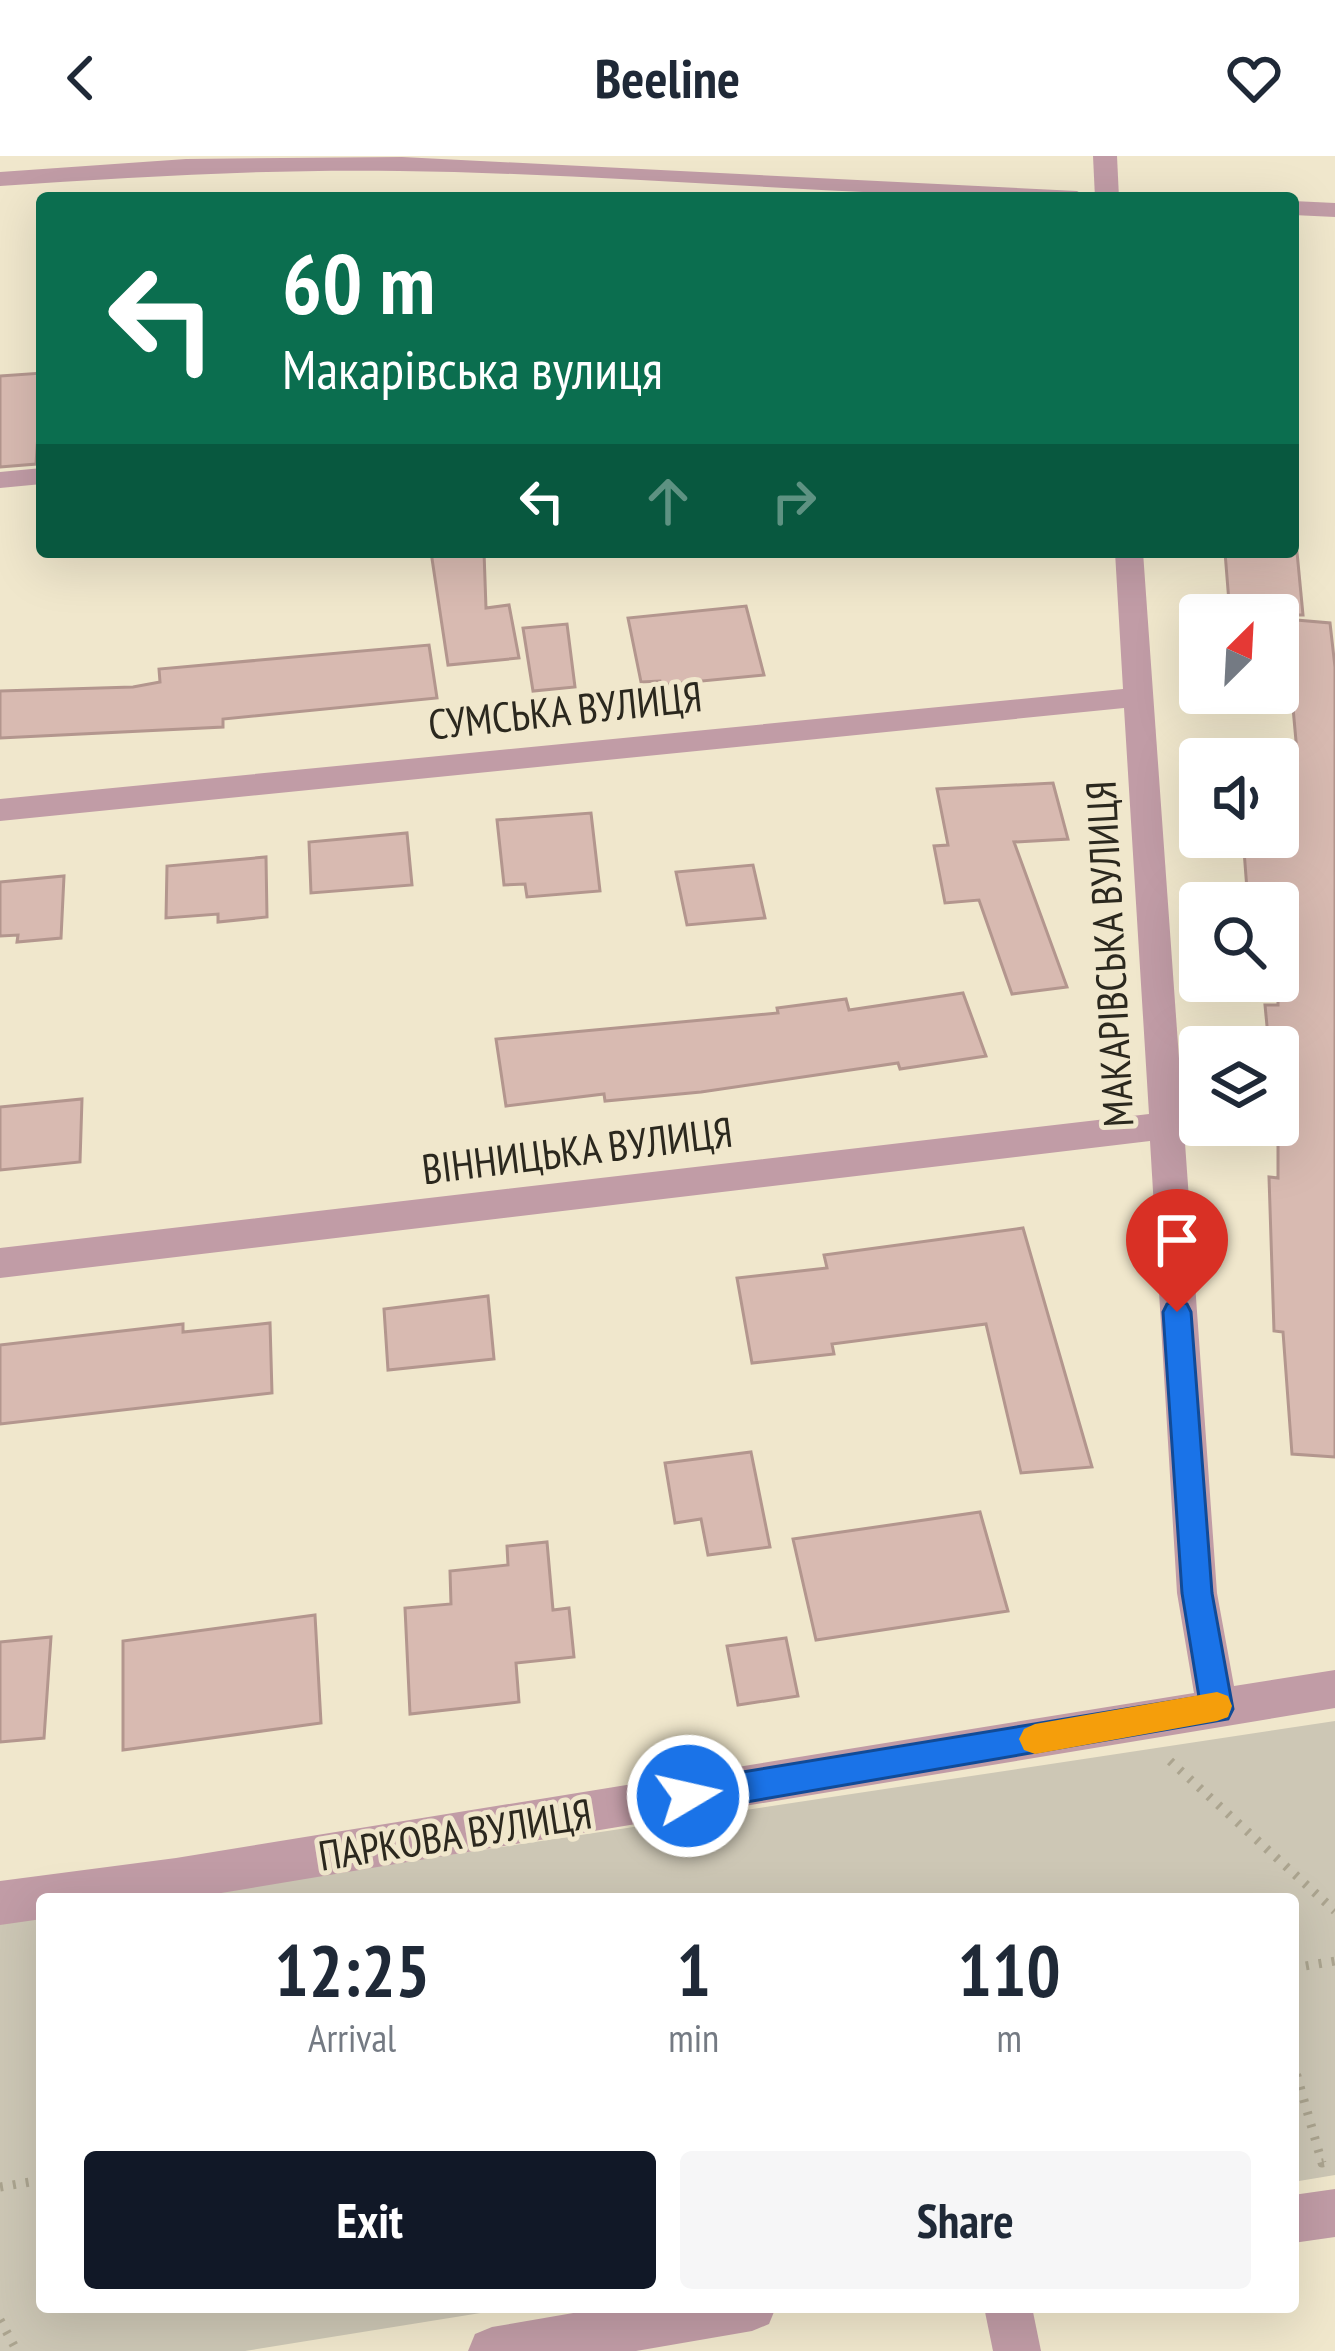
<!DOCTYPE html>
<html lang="en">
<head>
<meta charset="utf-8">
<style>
	:root { --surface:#fff; --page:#f6f6f7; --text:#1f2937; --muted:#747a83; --accent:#111827 }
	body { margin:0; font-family:"PT Sans Narrow",sans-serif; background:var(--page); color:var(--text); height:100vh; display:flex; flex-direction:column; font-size:45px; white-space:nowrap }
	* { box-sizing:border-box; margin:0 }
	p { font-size:39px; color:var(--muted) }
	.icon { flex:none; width:66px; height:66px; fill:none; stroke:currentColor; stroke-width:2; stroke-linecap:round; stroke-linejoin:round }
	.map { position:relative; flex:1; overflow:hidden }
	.details { position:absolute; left:36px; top:1737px; width:1263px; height:420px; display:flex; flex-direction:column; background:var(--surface); border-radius:12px; box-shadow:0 12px 48px #0002 }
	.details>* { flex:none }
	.guide { position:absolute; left:36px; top:36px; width:1263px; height:366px; border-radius:12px; box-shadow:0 12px 48px #0002; background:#0b6e4f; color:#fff; overflow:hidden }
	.needle { width:78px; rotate:24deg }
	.controls { position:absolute; left:1179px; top:438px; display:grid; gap:24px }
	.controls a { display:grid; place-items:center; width:120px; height:120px; border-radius:12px; background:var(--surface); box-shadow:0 12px 48px #0002; font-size:60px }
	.pin { position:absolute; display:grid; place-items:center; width:102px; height:102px; color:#fff; margin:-123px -51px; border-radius:50% 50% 50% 0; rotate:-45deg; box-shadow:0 0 12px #0007 }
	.pin .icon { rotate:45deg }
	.me { position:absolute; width:132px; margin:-66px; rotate:81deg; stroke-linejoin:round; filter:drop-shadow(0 0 9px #0008) }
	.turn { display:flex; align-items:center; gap:42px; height:252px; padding:0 48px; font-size:54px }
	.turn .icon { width:156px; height:156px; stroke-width:2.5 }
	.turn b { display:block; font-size:84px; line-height:102px }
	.lanes { display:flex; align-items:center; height:114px; padding:0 48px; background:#0003; justify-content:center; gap:60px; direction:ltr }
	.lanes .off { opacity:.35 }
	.eta { display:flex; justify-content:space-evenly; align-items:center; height:204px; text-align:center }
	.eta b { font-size:72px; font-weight:600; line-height:84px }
	.cta { display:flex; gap:24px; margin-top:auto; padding:24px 48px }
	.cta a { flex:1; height:138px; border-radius:12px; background:var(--accent); color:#fff; font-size:48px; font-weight:600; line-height:138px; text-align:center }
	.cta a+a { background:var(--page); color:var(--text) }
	header { display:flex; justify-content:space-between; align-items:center; height:156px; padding:0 48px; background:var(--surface); font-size:54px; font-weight:600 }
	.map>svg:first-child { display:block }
	.green { fill:#cdc7b5 }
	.building { fill:#d8bab1; stroke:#b3968e; stroke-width:3 }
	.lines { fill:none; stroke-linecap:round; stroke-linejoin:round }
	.path { stroke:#aba48f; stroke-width:9; stroke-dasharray:3 10; stroke-linecap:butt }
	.minor { fill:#c19ca6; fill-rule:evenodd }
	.route { fill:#1a73e8; stroke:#114b97; stroke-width:3 }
	.slow { fill:#f59e0b }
	.labels { text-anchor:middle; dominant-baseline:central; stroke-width:10; stroke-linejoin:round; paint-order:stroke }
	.street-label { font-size:42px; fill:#2b281e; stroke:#f0e7cc }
</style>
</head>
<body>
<header><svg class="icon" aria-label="back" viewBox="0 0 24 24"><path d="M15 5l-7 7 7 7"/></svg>Beeline<svg class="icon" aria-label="heart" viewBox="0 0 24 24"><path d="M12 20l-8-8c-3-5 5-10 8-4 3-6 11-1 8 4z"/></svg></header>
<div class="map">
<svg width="1335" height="2195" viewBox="0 0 1335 2195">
	<rect width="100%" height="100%" fill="#f0e7cc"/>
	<g class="green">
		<path d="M1335,1565V2019L1293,2026V1743H157Z"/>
		<path d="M42,1760V2151H517L245,2195H0V1767Z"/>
	</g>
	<g class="building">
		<path d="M42,217L36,308L0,311V220Z"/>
		<path d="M431,396H484L486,452L509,449L519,502L448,509Z"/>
		<path d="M1225,396H1297L1303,459H1230Z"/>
		<path d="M746,450L764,519L661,529L660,525L641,526L628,462Z"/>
		<path d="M1285,463L1330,467L1335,511V1301L1292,1298L1283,1176L1274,1175L1269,1021L1278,1022V891H1269L1265,849H1278V747H1248L1243,681H1278V666L1291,667L1283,595L1297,596Z"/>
		<path d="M567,468L575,531L533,535L523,472Z"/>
		<path d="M429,489L437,542L223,563V571L0,582V535L133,531L160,526L159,513Z"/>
		<path d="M1053,627L1068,683L1014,686L1067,831L1012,838L979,744L945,747L934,690L948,689L937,633Z"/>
		<path d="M591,657L600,735L527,741L525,728L504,729L497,664Z"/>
		<path d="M407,677L412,729L311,737L309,686Z"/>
		<path d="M266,701L267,761L218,766V758L166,762L167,710Z"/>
		<path d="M753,709L765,762L687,769L676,716Z"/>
		<path d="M64,720L61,782L17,786L18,779L0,780V726Z"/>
		<path d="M963,837L986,900L900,913L898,907L701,936L605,945L604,938L506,950L496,883L778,857L777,852L846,843L849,854Z"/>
		<path d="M82,943L80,1006L0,1014V951Z"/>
		<path d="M1023,1072L1092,1311L1021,1317L986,1168L832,1188L834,1198L752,1207L737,1122L827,1112L824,1099Z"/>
		<path d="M488,1140L494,1203L388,1214L384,1153Z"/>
		<path d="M270,1167L272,1237L0,1268V1189L183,1168V1176Z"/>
		<path d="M751,1296L770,1391L708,1399L701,1363L675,1367L665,1307Z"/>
		<path d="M980,1356L1008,1455L816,1484L793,1383Z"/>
		<path d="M547,1386L553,1454L569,1452L574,1501L516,1507L519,1546L410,1558L405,1452L451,1448L450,1415L508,1409L507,1390Z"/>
		<path d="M315,1459L321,1567L123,1594V1485Z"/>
		<path d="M51,1481L44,1582L0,1586V1486Z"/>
		<path d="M786,1482L798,1540L738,1549L727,1490Z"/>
	</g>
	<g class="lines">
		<g class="path">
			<path d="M1170,1605L1335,1755"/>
			<path d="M1293,1812L1335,1805"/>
			<path d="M1293,1906L1322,2007L1328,2006"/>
			<path d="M0,2031L42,2024"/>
			<path d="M0,2164L17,2195"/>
		</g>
		<g class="minor">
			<path d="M1093,0H1117L1119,42H1095Z"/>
			<path d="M402,1L1077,35L1089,42C858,42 629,18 399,15C266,13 133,21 0,30V16L186,3Z"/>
			<path d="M1293,45L1335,47V61L1293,59Z"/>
			<path d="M42,312V328L0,332V316Z"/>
			<path d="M1115,396H1143L1217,1437L1234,1530L1335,1514V1552L185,1743H42V1763L0,1769V1725L176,1702L1194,1537L1177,1437L1150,985L0,1122V1092L1149,958L1124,552L0,665V643L1123,533Z"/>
			<path d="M1335,2033V2081L1293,2087V2039Z"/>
			<path d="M608,2151H776L769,2168L752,2175L636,2195H468L475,2178L492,2171Z"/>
			<path d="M984,2151H1032L1041,2195H993Z"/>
		</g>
	</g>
	<path class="route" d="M1177,1145L1187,1148L1191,1156L1212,1437L1233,1553L1228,1563L688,1656L676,1651L672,1640L676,1629L688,1625L1199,1541L1182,1437L1163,1156L1167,1148Z"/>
	<path class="slow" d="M1217,1536L1228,1540L1232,1550L1228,1561L1217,1565L1035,1598L1024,1594L1019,1583L1024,1573L1035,1568Z"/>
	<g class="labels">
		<g class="street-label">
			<text transform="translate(565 554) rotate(-6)">СУМСЬКА ВУЛИЦЯ</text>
			<text transform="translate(1109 798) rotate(-93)">МАКАРІВСЬКА ВУЛИЦЯ</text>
			<text transform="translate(577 994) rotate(-7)">ВІННИЦЬКА ВУЛИЦЯ</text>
			<text transform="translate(455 1678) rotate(-9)">ПАРКОВА ВУЛИЦЯ</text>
		</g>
	</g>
</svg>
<div class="controls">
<a><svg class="needle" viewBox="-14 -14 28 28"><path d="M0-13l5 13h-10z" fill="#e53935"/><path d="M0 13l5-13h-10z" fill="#747a83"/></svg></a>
<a><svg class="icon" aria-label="sound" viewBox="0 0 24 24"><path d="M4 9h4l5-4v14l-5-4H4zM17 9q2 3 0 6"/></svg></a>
<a><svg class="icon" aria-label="search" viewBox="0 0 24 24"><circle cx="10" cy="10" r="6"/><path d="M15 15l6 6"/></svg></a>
<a><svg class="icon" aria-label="layers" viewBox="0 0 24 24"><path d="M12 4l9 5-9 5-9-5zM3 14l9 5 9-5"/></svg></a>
</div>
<div class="pin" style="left:1177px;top:1156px;background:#d93025"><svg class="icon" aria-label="arrive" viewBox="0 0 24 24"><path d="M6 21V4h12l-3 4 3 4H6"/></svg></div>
<svg class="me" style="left:688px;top:1640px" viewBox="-20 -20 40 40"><circle r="17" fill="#1a73e8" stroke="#fff" stroke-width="3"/><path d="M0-11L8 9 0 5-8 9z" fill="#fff"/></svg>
<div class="guide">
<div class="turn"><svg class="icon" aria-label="left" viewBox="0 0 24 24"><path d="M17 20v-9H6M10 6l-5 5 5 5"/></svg><div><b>60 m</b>Макарівська вулиця</div></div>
<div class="lanes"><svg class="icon" aria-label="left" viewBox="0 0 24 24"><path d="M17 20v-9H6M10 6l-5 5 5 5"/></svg><svg class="icon off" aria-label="ahead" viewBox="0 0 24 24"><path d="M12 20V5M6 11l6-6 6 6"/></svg><svg class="icon off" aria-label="right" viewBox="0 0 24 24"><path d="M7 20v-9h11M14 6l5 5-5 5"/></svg></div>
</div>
<section class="details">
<div class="eta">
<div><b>12:25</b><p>Arrival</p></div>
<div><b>1</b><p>min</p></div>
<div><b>110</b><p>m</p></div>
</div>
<div class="cta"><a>Exit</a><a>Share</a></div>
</section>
</div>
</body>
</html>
